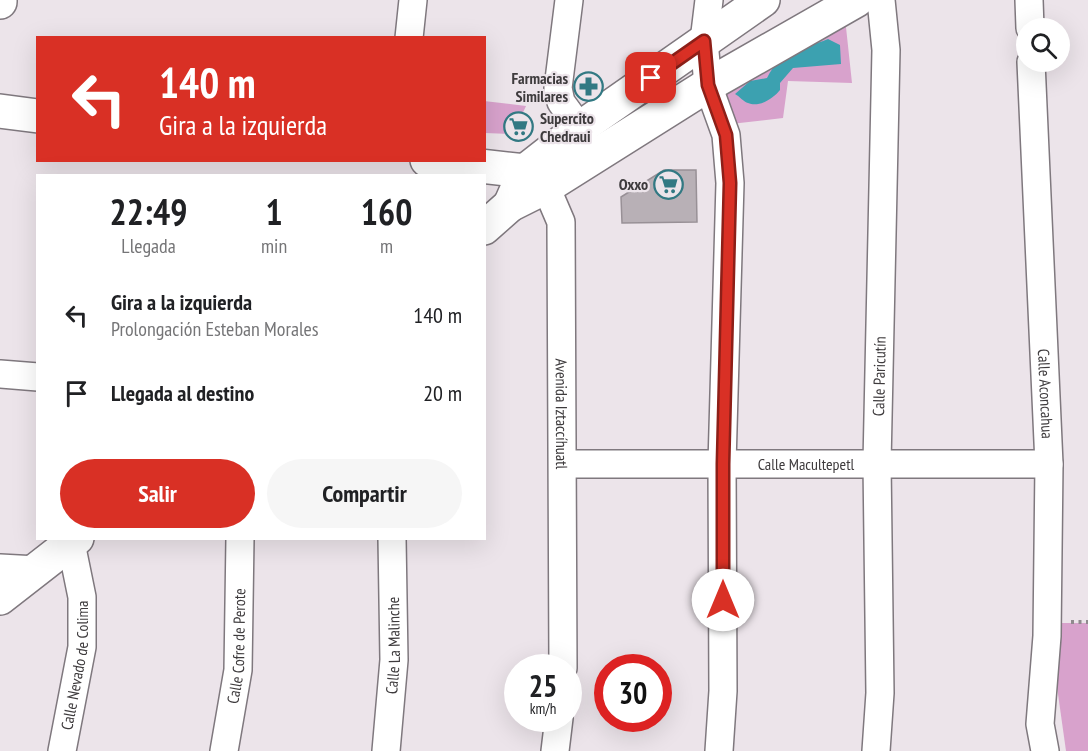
<!DOCTYPE html>
<html lang="es">
<head>
<meta charset="utf-8">
<style>
	:root { --surface:#fff; --page:#f6f6f6; --text:#202124; --muted:#757577; --accent:#d93025 }
	body { margin:0; font-family:"PT Sans Narrow",sans-serif; background:var(--page); color:var(--text); height:100vh; display:flex; flex-direction:column; font-size:22px; white-space:nowrap }
	* { box-sizing:border-box; margin:0 }
	p { font-size:20px; color:var(--muted) }
	.icon { flex:none; width:33px; height:33px; fill:none; stroke:currentColor; stroke-width:2; stroke-linecap:round; stroke-linejoin:round }
	.map { position:relative; flex:1; overflow:hidden }
	.sheet { position:absolute; left:36px; top:174px; width:450px; height:366px; display:flex; flex-direction:column; background:var(--surface); border-radius:0px; box-shadow:0 6px 24px #0002 }
	.sheet>* { flex:none }
	.guide { position:absolute; left:36px; top:36px; width:450px; height:126px; border-radius:0px; box-shadow:0 6px 24px #0002; background:#d93025; color:#fff; overflow:hidden }
	.tools { position:absolute; left:1016px; top:18px; display:grid; gap:12px }
	.tools a { display:grid; place-items:center; width:54px; height:54px; border-radius:50%; background:var(--surface); box-shadow:0 6px 24px #0002; font-size:30px }
	.speed { position:absolute; left:504px; top:654px; display:flex; gap:12px; font-size:30px; font-weight:700; text-align:center }
	.speed>* { display:grid; place-content:center; width:78px; height:78px; border-radius:50%; background:var(--surface); box-shadow:0 6px 24px #0002; line-height:1 }
	.speed small { font-size:15px; font-weight:400 }
	.speed .limit { border:9px solid #d22; background:#fff; color:#111 }
	.pin { position:absolute; display:grid; place-items:center; width:51px; height:51px; color:#fff; margin:-26px; border-radius:12px; box-shadow:0 3px 9px #0006 }
	.me { position:absolute; width:66px; margin:-33px; rotate:0deg; stroke-linejoin:round; filter:drop-shadow(0 0 4px #0008) }
	.turn { display:flex; align-items:center; gap:21px; height:126px; padding:0 24px; font-size:27px }
	.turn .icon { width:78px; height:78px; stroke-width:2.5 }
	.turn b { display:block; font-size:42px; line-height:51px }
	.eta { display:flex; justify-content:space-evenly; align-items:center; height:102px; text-align:center }
	.eta b { font-size:36px; font-weight:800; line-height:42px }
	.button { display:flex; gap:12px; margin-top:auto; padding:12px 24px }
	.button a { flex:1; height:69px; border-radius:36px; background:var(--accent); color:#fff; font-size:24px; font-weight:800; line-height:69px; text-align:center }
	.button a+a { background:var(--page); color:var(--text) }
	ul { padding:0; list-style:none }
	li { display:flex; align-items:center; gap:18px; height:78px; padding:0 24px }
	li div { flex:1 }
	li b { display:block; font-size:22px }
	li em { font-style:normal }
	.map>svg:first-child { display:block }
	.green { fill:#d8a2cc }
	.water { fill:#3ca1b0 }
	.building { fill:#b8b0b6; stroke:#989096; stroke-width:1.5 }
	.lines { fill:none; stroke-linecap:round; stroke-linejoin:round }
	.minor-casing { stroke:#7f787e; stroke-width:30 }
	.tertiary-casing { stroke:#7f787e; stroke-width:36 }
	.path { stroke:#908a8e; stroke-width:4; stroke-dasharray:3 4.5; stroke-linecap:butt }
	.minor { stroke:#fff; stroke-width:27 }
	.tertiary { stroke:#fff; stroke-width:33 }
	.route-casing { stroke:#8d1f18; stroke-width:15 }
	.route { stroke:#d93025; stroke-width:10 }
	.labels { text-anchor:middle; dominant-baseline:central; stroke-width:4.5; stroke-linejoin:round; paint-order:stroke }
	.poi-label { font-size:16px; font-weight:bold; fill:#3e3b3d; stroke:#ece4ea; text-anchor:end }
	.street-label { font-size:16px; fill:#3e3b3d; stroke:#ece4ea }
</style>
</head>
<body>
<div class="map">
<svg width="1088" height="751" viewBox="0 0 1088 751">
	<rect width="100%" height="100%" fill="#ece4ea"/>
	<g class="green">
		<path d="M845,18L852,83L788,81L783,118L722,125L707,95Z"/>
		<path d="M484,101L526,106L513,134L485,133Z"/>
		<path d="M1048,623H1088V751H1066Z"/>
	</g>
	<path class="water" d="M828,39L840,45L841,64L793,68L780,83V90C774,98 759,108 748,103C744,102 739,96 735,94L750,81L767,78C782,48 802,50 828,39Z"/>
	<path class="building" d="M664,170H696L697,222L622,223L621,197Z"/>
	<g class="lines">
		<defs>
			<g id="minor">
				<path d="M569,0L558,88L561,102L580,128L576,147"/>
				<path d="M709,0L704,41L708,85L726,135L730,183L722,464L723,691L719,751"/>
				<path d="M1029,0L1030,28"/>
				<path d="M409,38L413,0"/>
				<path id="s1" d="M1031,62L1049,464L1047,636L1040,724L1045,751"/>
				<path id="s2" d="M546,187L561,222L563,668"/>
				<path d="M0,374L38,377"/>
				<path id="s3" d="M563,464H1049"/>
				<path d="M0,568L37,570"/>
				<path id="s4" d="M62,751L82,647V597L71,543"/>
				<path id="s5" d="M224,751L238,670L240,538"/>
				<path id="s6" d="M386,751L394,660L392,538"/>
				<path d="M555,751L559,718"/>
				<path id="s7" d="M876,751L880,693L877,463L886,50L881,0"/>
			</g>
			<g id="tertiary">
				<path d="M0,2V0"/>
				<path d="M0,111L38,116"/>
				<path d="M427,160L525,171"/>
				<path d="M510,205L525,171L580,128L763,0"/>
				<path d="M484,228L510,205L546,187L708,85L857,0"/>
				<path d="M0,598L77,538"/>
			</g>
		</defs>
		<use href="#minor" class="minor-casing"/>
		<use href="#tertiary" class="tertiary-casing"/>
		<path class="path" d="M1071,622H1088"/>
		<use href="#minor" class="minor"/>
		<use href="#tertiary" class="tertiary"/>
	</g>
	<g class="lines">
		<defs>
			<path id="route" d="M651,78L704,41L708,85L726,135L730,183L723,464V600"/>
		</defs>
		<use href="#route" class="route-casing"/>
		<use href="#route" class="route"/>
	</g>
	<defs>
		<symbol id="pharmacy-ring" viewBox="-11 -11 22 22"><circle r="9.5" fill="#ece4ea" stroke="#327983" stroke-width="1.5"/><path d="M-2-6h4v4h4v4h-4v4h-4v-4h-4v-4h4Z" fill="#327983"/></symbol>
		<symbol id="supermarket-ring" viewBox="-11 -11 22 22"><circle r="9.5" fill="#ece4ea" stroke="#327983" stroke-width="1.5"/><path d="M-6-5.5h2.5l.6 2H6L4.5 2H-2.5L-4.4-4H-6ZM-1.5 3.2a1.3 1.3 0 1 0 .1 0ZM3 3.2a1.3 1.3 0 1 0 .1 0Z" fill="#327983"/></symbol>
	</defs>
	<g fill-rule="evenodd">
		<use href="#pharmacy-ring" x="572" y="70" width="33" height="33"/>
		<use href="#supermarket-ring" x="502" y="110" width="33" height="33"/>
		<use href="#supermarket-ring" x="652" y="168" width="33" height="33"/>
	</g>
	<g class="labels">
		<g class="poi-label">
			<text x="568" y="78">Farmacias<tspan x="568" dy="18">Similares</tspan></text>
			<text x="540" y="118" text-anchor="start">Supercito<tspan x="540" dy="18">Chedraui</tspan></text>
			<text x="648" y="184">Oxxo</text>
		</g>
		<g class="street-label">
			<text stroke="none"><textPath href="#s7" startOffset="375">Calle Paricutín</textPath></text>
			<text stroke="none"><textPath href="#s1" startOffset="332">Calle Aconcahua</textPath></text>
			<text stroke="none"><textPath href="#s2" startOffset="230">Avenida Iztaccíhuatl</textPath></text>
			<text stroke="none"><textPath href="#s3" startOffset="243">Calle Macultepetl</textPath></text>
			<text stroke="none"><textPath href="#s5" startOffset="106">Calle Cofre de Perote</textPath></text>
			<text stroke="none"><textPath href="#s6" startOffset="106">Calle La Malinche</textPath></text>
			<text stroke="none"><textPath href="#s4" startOffset="87">Calle Nevado de Colima</textPath></text>
		</g>
	</g>
</svg>
<div class="tools">
<a><svg class="icon" aria-label="search" viewBox="0 0 24 24"><circle cx="10" cy="10" r="6"/><path d="M15 15l6 6"/></svg></a>
</div>
<div class="speed"><div>25<small>km/h</small></div><div class="limit">30</div></div>
<div class="pin" style="left:651px;top:78px;background:#d93025"><svg class="icon" aria-label="arrive" viewBox="0 0 24 24"><path d="M6 21V4h12l-3 4 3 4H6"/></svg></div>
<svg class="me" style="left:723px;top:600px" viewBox="-20 -20 40 40"><circle r="19" fill="#fff"/><path d="M0-13L10 11 0 6-10 11z" fill="#d93025"/></svg>
<div class="guide">
<div class="turn"><svg class="icon" aria-label="left" viewBox="0 0 24 24"><path d="M17 20v-9H6M10 6l-5 5 5 5"/></svg><div><b>140 m</b>Gira a la izquierda</div></div>
</div>
<section class="sheet">
<div class="eta">
<div><b>22:49</b><p>Llegada</p></div>
<div><b>1</b><p>min</p></div>
<div><b>160</b><p>m</p></div>
</div>
<ul>
<li><svg class="icon" aria-label="left" viewBox="0 0 24 24"><path d="M17 20v-9H6M10 6l-5 5 5 5"/></svg><div><b>Gira a la izquierda</b><p>Prolongación Esteban Morales</p></div><em>140 m</em></li>
<li><svg class="icon" aria-label="arrive" viewBox="0 0 24 24"><path d="M6 21V4h12l-3 4 3 4H6"/></svg><div><b>Llegada al destino</b></div><em>20 m</em></li>
</ul>
<div class="button"><a>Salir</a><a>Compartir</a></div>
</section>
</div>
</body>
</html>
